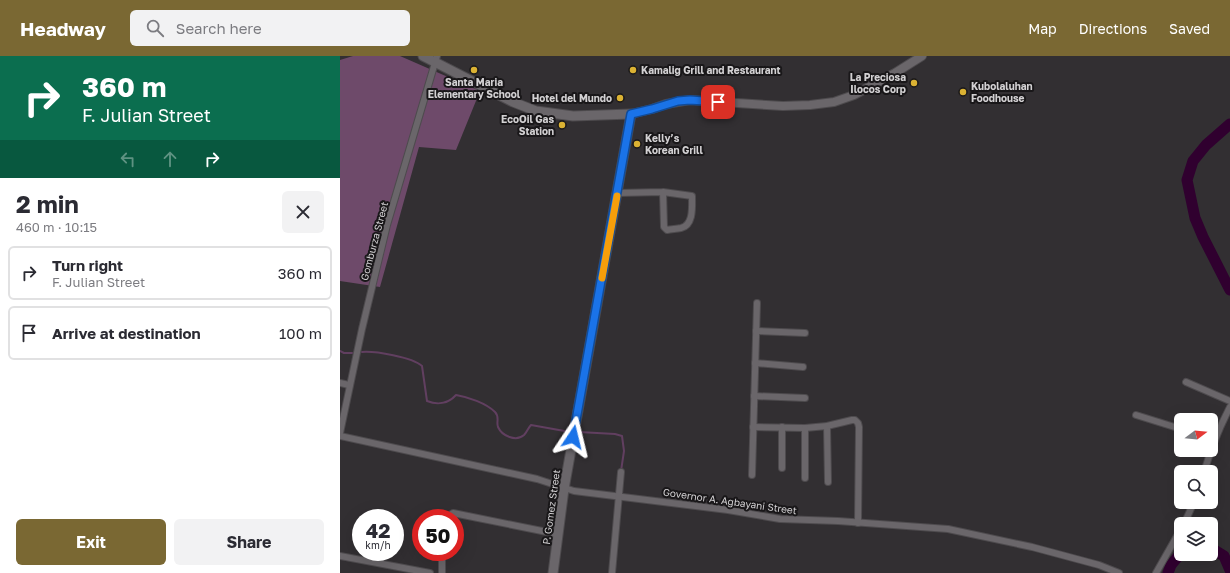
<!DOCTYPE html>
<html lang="en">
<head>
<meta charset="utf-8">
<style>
	:root { --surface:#fff; --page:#f2f2f3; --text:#2b2b33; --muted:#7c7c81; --line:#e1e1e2; --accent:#7a6833 }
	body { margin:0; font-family:"Golos Text",sans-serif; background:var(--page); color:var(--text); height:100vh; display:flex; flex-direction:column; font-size:15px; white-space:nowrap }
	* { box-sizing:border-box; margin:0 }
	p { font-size:13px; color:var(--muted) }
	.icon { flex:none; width:22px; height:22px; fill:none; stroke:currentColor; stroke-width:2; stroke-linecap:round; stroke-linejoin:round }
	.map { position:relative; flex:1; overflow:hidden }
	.sheet { display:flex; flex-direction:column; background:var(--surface); width:340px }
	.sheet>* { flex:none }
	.top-card { background:#0b6e4f; color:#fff; overflow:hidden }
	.needle { width:26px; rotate:74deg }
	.buttons { position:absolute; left:834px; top:357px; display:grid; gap:8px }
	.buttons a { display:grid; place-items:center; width:44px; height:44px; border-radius:6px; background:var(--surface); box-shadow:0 4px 16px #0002; font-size:20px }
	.speed { position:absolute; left:12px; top:453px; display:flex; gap:8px; font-size:20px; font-weight:700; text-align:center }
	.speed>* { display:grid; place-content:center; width:52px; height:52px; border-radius:50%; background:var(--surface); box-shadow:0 4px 16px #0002; line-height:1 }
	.speed small { font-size:10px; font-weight:400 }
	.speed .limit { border:6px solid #d22; background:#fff; color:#111 }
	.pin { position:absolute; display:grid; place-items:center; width:34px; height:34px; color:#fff; margin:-17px; border-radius:8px; box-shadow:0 2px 6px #0006 }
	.me { position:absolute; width:44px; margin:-22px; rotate:10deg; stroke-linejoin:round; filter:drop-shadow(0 0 3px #0008) }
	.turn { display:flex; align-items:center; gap:14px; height:84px; padding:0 16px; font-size:18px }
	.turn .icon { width:52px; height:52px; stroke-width:2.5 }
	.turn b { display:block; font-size:28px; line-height:34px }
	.lanes { display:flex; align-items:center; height:38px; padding:0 16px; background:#0003; justify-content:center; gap:20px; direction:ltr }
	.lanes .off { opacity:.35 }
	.round { display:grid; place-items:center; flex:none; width:42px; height:42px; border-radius:6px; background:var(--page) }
	.headline { display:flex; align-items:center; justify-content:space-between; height:68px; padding:0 16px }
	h1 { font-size:24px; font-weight:700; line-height:30px }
	.cta { display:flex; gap:8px; margin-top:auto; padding:8px 16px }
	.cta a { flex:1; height:46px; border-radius:6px; background:var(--accent); color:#fff; font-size:16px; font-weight:700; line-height:46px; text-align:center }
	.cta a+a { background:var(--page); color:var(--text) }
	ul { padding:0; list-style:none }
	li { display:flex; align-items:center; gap:12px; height:54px; margin:0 8px 6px; padding:0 8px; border:2px solid var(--line); border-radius:6px }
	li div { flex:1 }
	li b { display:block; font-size:15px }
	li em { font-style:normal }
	header { display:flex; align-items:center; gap:24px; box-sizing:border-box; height:56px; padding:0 20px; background:var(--accent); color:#fff }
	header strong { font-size:19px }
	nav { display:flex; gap:22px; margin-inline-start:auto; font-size:14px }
	.search { width:280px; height:36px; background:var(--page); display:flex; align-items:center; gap:10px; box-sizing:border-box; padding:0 14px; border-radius:6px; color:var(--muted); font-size:15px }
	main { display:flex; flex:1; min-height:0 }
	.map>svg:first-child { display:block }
	.green { fill:#6e4a6a }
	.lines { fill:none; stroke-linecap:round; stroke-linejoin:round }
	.stream { stroke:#613f60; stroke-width:2 }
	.river { stroke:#30002f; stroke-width:11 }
	.minor-casing { stroke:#4e4b4e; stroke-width:8 }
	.tertiary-casing { stroke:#4e4b4e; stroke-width:10 }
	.secondary-casing { stroke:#4e4b4e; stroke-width:11 }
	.minor { stroke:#6a666a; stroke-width:6 }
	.tertiary { stroke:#6a666a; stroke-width:8 }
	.secondary { stroke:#6a666a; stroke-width:9 }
	.route-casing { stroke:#114b97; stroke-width:10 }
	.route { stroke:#1a73e8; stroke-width:7 }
	.slow { stroke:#f59e0b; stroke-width:7 }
	.poi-dot { fill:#dbb233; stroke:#191719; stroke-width:1.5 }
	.labels { text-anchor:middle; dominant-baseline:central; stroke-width:4; stroke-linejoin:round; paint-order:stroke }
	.poi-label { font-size:10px; font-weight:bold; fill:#d3d1d3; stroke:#191719; text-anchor:start }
	.street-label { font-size:10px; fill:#d3d1d3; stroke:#191719 }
</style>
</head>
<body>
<header>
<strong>Headway</strong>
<div class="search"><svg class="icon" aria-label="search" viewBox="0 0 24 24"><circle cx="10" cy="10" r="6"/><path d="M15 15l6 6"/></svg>Search here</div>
<nav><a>Map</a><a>Directions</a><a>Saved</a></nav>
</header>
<main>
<section class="sheet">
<div class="top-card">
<div class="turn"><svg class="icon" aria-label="right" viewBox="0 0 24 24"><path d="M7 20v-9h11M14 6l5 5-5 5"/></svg><div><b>360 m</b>F. Julian Street</div></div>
<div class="lanes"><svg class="icon off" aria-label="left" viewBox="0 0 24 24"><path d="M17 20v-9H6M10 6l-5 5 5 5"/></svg><svg class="icon off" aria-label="ahead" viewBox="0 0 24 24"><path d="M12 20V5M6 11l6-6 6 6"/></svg><svg class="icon" aria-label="right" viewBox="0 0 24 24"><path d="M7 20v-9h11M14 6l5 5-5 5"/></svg></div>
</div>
<div class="headline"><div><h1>2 min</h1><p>460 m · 10:15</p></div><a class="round"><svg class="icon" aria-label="close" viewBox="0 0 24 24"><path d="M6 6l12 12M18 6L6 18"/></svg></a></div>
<ul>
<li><svg class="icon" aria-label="right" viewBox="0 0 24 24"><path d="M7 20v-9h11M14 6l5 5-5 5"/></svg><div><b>Turn right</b><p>F. Julian Street</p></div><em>360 m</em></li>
<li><svg class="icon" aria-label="arrive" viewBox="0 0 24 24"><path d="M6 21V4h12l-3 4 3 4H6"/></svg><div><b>Arrive at destination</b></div><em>100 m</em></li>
</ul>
<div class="cta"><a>Exit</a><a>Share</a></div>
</section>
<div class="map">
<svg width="890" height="517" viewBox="0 0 890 517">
	<rect width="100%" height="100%" fill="#322f32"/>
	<path class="green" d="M13,0H60L140,35L116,94L79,91L40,231L0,225V4Z"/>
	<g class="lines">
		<g class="stream">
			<path d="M0,295L4,297H12"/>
			<path d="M22,296C35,295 72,301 82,310L87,345C97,349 108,348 116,339C128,341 146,347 155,356C160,361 156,366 158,371C162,380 176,386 184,379C187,376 188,372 191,369L230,376"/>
			<path d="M239,376L275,378L282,380L284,395L281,415"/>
		</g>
		<g class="river">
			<path d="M890,68L866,89L853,105L847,124L855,162L863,181L890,234"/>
			<path d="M871,492L884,500L890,514"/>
			<path d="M828,517L831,509L841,497"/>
		</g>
		<defs>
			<g id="minor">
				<path d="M277,137L323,136L352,140C352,150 354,169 341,172C336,173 331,173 327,174L324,171L323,136"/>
				<path d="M416,275L465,277"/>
				<path d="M415,307L463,311"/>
				<path d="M846,326L890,345"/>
				<path d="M0,327L9,329"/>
				<path d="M414,340L465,342"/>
				<path d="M796,359L841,373"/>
				<path d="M487,370L488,426"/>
				<path d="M413,371L465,372L487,370L512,364H515L518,367L519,371L518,467"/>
				<path d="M465,372V422"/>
				<path d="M0,377L22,273L47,169L97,0"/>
				<path d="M0,380L197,423L234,435L388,454L440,463L498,465L608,473L692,491L759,509L779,517"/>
				<path d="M442,412V371"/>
				<path d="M864,416C871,393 879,372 890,351"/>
				<path d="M412,419L417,247"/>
				<path d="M106,462L113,457L217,478"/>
				<path d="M844,468L854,446"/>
				<path d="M0,500L90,517"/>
				<path d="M102,517V496"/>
				<path d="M272,517L281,416"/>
				<path d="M816,517L841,473"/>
			</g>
			<path id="tertiary" d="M291,58L312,53L326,48L350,44L443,50L470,49L494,46L514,39L555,17L582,0"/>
			<path id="secondary" d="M83,0L173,46L196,55L233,60L291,58L224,433L213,517"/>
		</defs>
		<use href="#minor" class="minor-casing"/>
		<use href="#tertiary" class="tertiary-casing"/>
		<use href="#secondary" class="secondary-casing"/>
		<use href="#minor" class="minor"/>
		<use href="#tertiary" class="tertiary"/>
		<use href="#secondary" class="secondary"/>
	</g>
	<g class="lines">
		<defs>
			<path id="route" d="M233,381L291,58L312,53L338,45L350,44L378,46"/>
		</defs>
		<use href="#route" class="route-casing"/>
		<use href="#route" class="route"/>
		<path class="slow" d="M262,222L277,140"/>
	</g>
	<g class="poi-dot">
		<circle cx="134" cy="14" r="4"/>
		<circle cx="293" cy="14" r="4"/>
		<circle cx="574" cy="27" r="4"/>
		<circle cx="623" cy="36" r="4"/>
		<circle cx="280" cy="42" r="4"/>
		<circle cx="222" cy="69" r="4"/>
		<circle cx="297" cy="88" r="4"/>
	</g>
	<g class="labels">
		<g class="poi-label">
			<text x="301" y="14">Kamalig Grill and Restaurant</text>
			<text x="566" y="21" text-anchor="end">La Preciosa<tspan x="566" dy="12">Ilocos Corp</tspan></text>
			<text x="134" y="26" text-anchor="middle">Santa Maria<tspan x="134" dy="12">Elementary School</tspan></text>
			<text x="631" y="30">Kubolaluhan<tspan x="631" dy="12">Foodhouse</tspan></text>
			<text x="272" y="42" text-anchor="end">Hotel del Mundo</text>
			<text x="214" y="63" text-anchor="end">EcoOil Gas<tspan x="214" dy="12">Station</tspan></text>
			<text x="305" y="82">Kelly’s<tspan x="305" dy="12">Korean Grill</tspan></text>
		</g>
		<g class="street-label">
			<text transform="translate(34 185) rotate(-75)">Gomburza Street</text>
			<text transform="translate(390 445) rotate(8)">Governor A. Agbayani Street</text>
			<text transform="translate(211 451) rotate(-82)">P. Gomez Street</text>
		</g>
	</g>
</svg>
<div class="buttons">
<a><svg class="needle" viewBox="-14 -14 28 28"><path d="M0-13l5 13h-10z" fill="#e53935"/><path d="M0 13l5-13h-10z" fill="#7c7c81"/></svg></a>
<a><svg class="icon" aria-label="search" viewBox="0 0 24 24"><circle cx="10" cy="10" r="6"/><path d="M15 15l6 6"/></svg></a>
<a><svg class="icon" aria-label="layers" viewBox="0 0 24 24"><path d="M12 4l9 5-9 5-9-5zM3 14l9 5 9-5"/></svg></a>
</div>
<div class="speed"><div>42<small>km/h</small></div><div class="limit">50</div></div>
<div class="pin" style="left:378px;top:46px;background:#d93025"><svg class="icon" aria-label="arrive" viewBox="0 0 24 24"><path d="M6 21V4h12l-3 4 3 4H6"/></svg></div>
<svg class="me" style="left:233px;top:381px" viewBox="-20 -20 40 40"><path d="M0-17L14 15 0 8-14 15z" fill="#1a73e8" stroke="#fff" stroke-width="4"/></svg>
</div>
</main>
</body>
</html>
